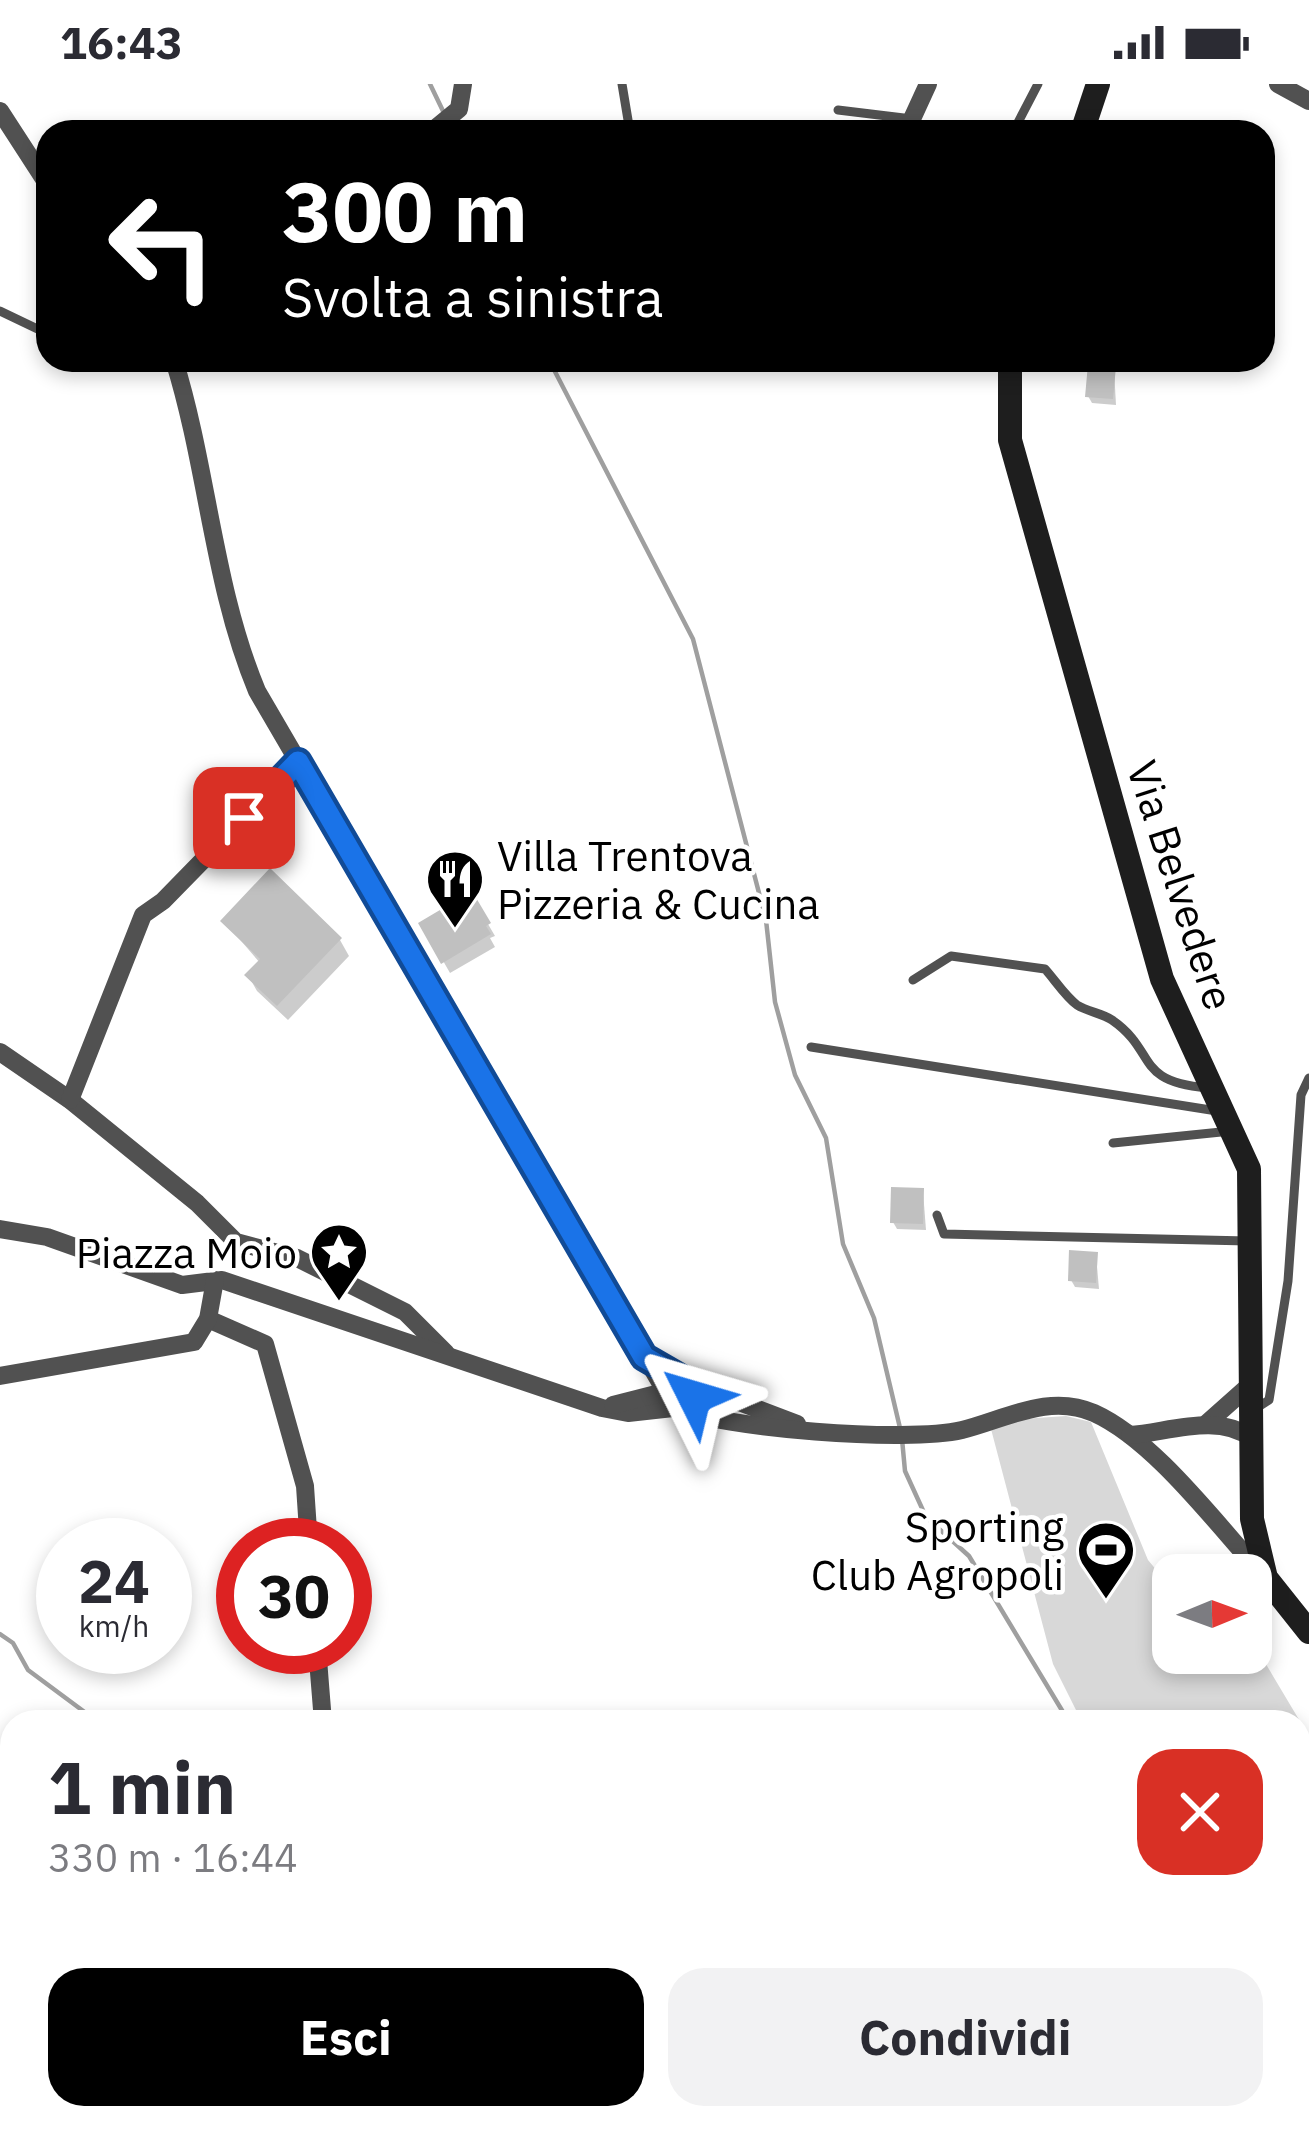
<!DOCTYPE html>
<html lang="it">
<head>
<meta charset="utf-8">
<style>
	:root { --surface:#fff; --page:#f2f2f3; --text:#2b2b33; --muted:#7c7c81; --accent:#000 }
	body { margin:0; font-family:"IBM Plex Sans",sans-serif; background:var(--page); color:var(--text); height:100vh; display:flex; flex-direction:column; font-size:45px; white-space:nowrap }
	* { box-sizing:border-box; margin:0 }
	p { font-size:39px; color:var(--muted) }
	.icon { flex:none; width:66px; height:66px; fill:none; stroke:currentColor; stroke-width:2; stroke-linecap:round; stroke-linejoin:round }
	.map { position:relative; flex:1; overflow:hidden }
	.sheet { position:absolute; left:0px; top:1626px; width:1311px; height:420px; display:flex; flex-direction:column; background:var(--surface); border-radius:36px 36px 0 0; box-shadow:0 6px 18px #0003 }
	.sheet>* { flex:none }
	.guide { position:absolute; left:36px; top:36px; width:1239px; height:252px; border-radius:36px; box-shadow:0 6px 18px #0003; background:#000; color:#fff; overflow:hidden }
	.needle { width:78px; rotate:89deg }
	.tools { position:absolute; left:1152px; top:1470px; display:grid; gap:24px }
	.tools a { display:grid; place-items:center; width:120px; height:120px; border-radius:24px; background:var(--surface); box-shadow:0 6px 18px #0003; font-size:60px }
	.speed { position:absolute; left:36px; top:1434px; display:flex; gap:24px; font-size:60px; font-weight:700; text-align:center }
	.speed>* { display:grid; place-content:center; width:156px; height:156px; border-radius:50%; background:var(--surface); box-shadow:0 6px 18px #0003; line-height:1 }
	.speed small { font-size:30px; font-weight:400 }
	.speed .limit { border:18px solid #d22; background:#fff; color:#111 }
	.pin { position:absolute; display:grid; place-items:center; width:102px; height:102px; color:#fff; margin:-51px; border-radius:24px; box-shadow:0 6px 18px #0006 }
	.me { position:absolute; width:132px; margin:-66px; rotate:310deg; stroke-linejoin:round; filter:drop-shadow(0 0 9px #0008) }
	.turn { display:flex; align-items:center; gap:42px; height:252px; padding:0 48px; font-size:54px }
	.turn .icon { width:156px; height:156px; stroke-width:2.5 }
	.turn b { display:block; font-size:84px; line-height:102px }
	.round { display:grid; place-items:center; flex:none; width:126px; height:126px; border-radius:36px; background:var(--page) }
	.head { display:flex; align-items:center; justify-content:space-between; height:204px; padding:0 48px }
	h1 { font-size:72px; font-weight:700; line-height:90px }
	.cta { display:flex; gap:24px; margin-top:auto; padding:24px 48px }
	.cta a { flex:1; height:138px; border-radius:36px; background:var(--accent); color:#fff; font-size:48px; font-weight:700; line-height:138px; text-align:center }
	.cta a+a { background:var(--page); color:var(--text) }
	.status { display:flex; justify-content:space-between; align-items:center; height:84px; padding:0 60px; background:var(--surface); direction:ltr }
	.status svg { height:33px; fill:currentColor }
	.map>svg:first-child { display:block }
	.green { fill:#d8d8d8 }
	.shadow { fill:#0003 }
	.lines { fill:none; stroke-linecap:round; stroke-linejoin:round }
	.stream { stroke:#9f9f9f; stroke-width:4.5 }
	.building { fill:#c0c0c0 }
	.lane { stroke:#515151; stroke-width:9 }
	.street { stroke:#515151; stroke-width:18 }
	.secondary { stroke:#1e1e1e; stroke-width:24 }
	.route-casing { stroke:#114b97; stroke-width:30 }
	.route { stroke:#1a73e8; stroke-width:21 }
	.labels { text-anchor:middle; dominant-baseline:central; stroke-width:9; stroke-linejoin:round; paint-order:stroke }
	.poi-label { font-size:42px; fill:#000; stroke:#fff; text-anchor:end }
	.street-label { font-size:42px; fill:#000; stroke:#fff }
</style>
</head>
<body>
<div class="status"><b>16:43</b><svg viewBox="0 0 49 12"><path d="M0 12V9h3v3zM5 12V6h3v6zM10 12V3h3v9zM15 12V0h3v12zM26 1h20v11H26zM47 4h2v5h-2z"/></svg></div>
<div class="map">
<svg width="1309" height="2046" viewBox="0 0 1309 2046">
	<rect width="100%" height="100%" fill="#fff"/>
	<path class="green" d="M1066,1332L1091,1338L1148,1476L1173,1506V1569H1251V1555L1301,1639L1309,1687L1299,1693V1638H1082L1053,1580L991,1345L1022,1335Z"/>
	<g class="shadow">
		<path d="M1114,285L1116,321L1092,319L1088,312Z"/>
		<path d="M471,811L495,852L490,854L495,863L450,889L422,840Z"/>
		<path d="M224,837L340,856L349,872L288,936L257,907L248,891L260,879Z"/>
		<path d="M923,1107L926,1146L897,1145L893,1138Z"/>
		<path d="M1096,1171L1099,1205L1075,1203L1071,1196Z"/>
	</g>
	<g class="lines">
		<g class="stream">
			<path d="M430,0L443,27"/>
			<path d="M549,276L693,555L766,836L775,918L795,991L826,1054L843,1160L874,1234L900,1344"/>
			<path d="M902,1355L905,1387L926,1433L969,1472L1069,1638"/>
			<path d="M0,1550L13,1559L28,1586L98,1638"/>
			<path d="M1147,2034L1179,2046"/>
			<path d="M1285,2034L1290,2046"/>
		</g>
	</g>
	<g class="building">
		<path d="M1088,280L1116,282L1113,315L1085,313Z"/>
		<path d="M270,784L342,854L277,922L244,891L260,875L220,837Z"/>
		<path d="M472,807L491,839L486,842L491,850L441,880L418,839Z"/>
		<path d="M891,1103L924,1104L923,1140L890,1139Z"/>
		<path d="M1069,1166L1098,1168L1096,1199L1068,1197Z"/>
	</g>
	<g class="lines">
		<g class="lane">
			<path d="M622,0L630,48"/>
			<path d="M838,26L912,35"/>
			<path d="M1013,48L1038,0"/>
			<path d="M0,227L48,250"/>
			<path d="M913,896L951,872L1045,885C1055,896 1065,912 1077,921C1088,928 1102,929 1112,936C1158,968 1133,997 1207,1004"/>
			<path d="M811,963L1217,1027"/>
			<path d="M1113,1059L1231,1047"/>
			<path d="M937,1131L944,1150L1248,1157"/>
			<path d="M1255,1325L1269,1316L1288,1197L1301,1011L1309,994"/>
		</g>
		<g class="street">
			<path d="M1278,0L1309,17"/>
			<path d="M0,27L48,101"/>
			<path d="M431,48L459,25L463,0"/>
			<path d="M906,48L928,0"/>
			<path d="M174,276C208,385 213,502 257,607L664,1305"/>
			<path d="M967,276L1010,280"/>
			<path d="M0,968L70,1016L197,1119L236,1158L297,1174L405,1228L446,1269"/>
			<path d="M70,1016L143,831L163,817L299,678"/>
			<path d="M0,1145L47,1153L182,1201L222,1196L602,1324L628,1329L673,1324"/>
			<path d="M208,1235L265,1260L305,1402L309,1461"/>
			<path d="M0,1292L194,1258L208,1235L215,1196"/>
			<path d="M689,1299L797,1340"/>
			<path d="M613,1321L664,1308"/>
			<path d="M675,1325L689,1321L694,1313L689,1299L679,1295L664,1305L671,1323C723,1345 907,1359 962,1346C1006,1335 1049,1309 1094,1329C1156,1357 1219,1444 1266,1494"/>
			<path d="M1206,1340L1251,1300"/>
			<path d="M1130,1351C1169,1348 1218,1329 1251,1354"/>
			<path d="M317,1563L323,1638"/>
			<path d="M0,1682L12,1691"/>
			<path d="M260,2034L265,2046"/>
		</g>
		<g class="secondary">
			<path d="M1082,48L1098,0"/>
			<path d="M1010,276V356L1162,895L1249,1085L1252,1435L1266,1494L1309,1548"/>
		</g>
	</g>
	<g class="lines">
		<defs>
			<path id="route" d="M244,734L298,678L644,1273L689,1299L694,1313"/>
		</defs>
		<use href="#route" class="route-casing"/>
		<use href="#route" class="route"/>
	</g>
	<defs>
		<symbol id="restaurant-pin" viewBox="-11 -11 22 30"><path d="M0 17L-7.5 6A9.5 9.5 0 1 1 7.5 6Z" fill="#000" stroke="#fff"/><path d="M-5-6h1v4h1v-4h1v4h1v-4h1v5L-1.5 .5V6h-2V.5L-5-1ZM5-6V6H3V1.5H1.5Q1.5-4 5-6Z" fill="#fff"/></symbol>
		<symbol id="sight-pin" viewBox="-11 -11 22 30"><path d="M0 17L-7.5 6A9.5 9.5 0 1 1 7.5 6Z" fill="#000" stroke="#fff"/><path d="M0-6L1.8-2.2L6-1.7L2.9 1.2L3.7 5.4L0 3.3L-3.7 5.4L-2.9 1.2L-6-1.7L-1.8-2.2Z" fill="#fff"/></symbol>
		<symbol id="stadium-pin" viewBox="-11 -11 22 30"><path d="M0 17L-7.5 6A9.5 9.5 0 1 1 7.5 6Z" fill="#000" stroke="#fff"/><path d="M0-5a6.5 5 0 1 0 0 10a6.5 5 0 1 0 0-10ZM-3.5-1.8h7v3.6h-7Z" fill="#fff"/></symbol>
	</defs>
	<g fill-rule="evenodd">
		<use href="#restaurant-pin" x="422" y="762" width="66" height="90"/>
		<use href="#sight-pin" x="306" y="1135" width="66" height="90"/>
		<use href="#stadium-pin" x="1073" y="1433" width="66" height="90"/>
	</g>
	<g class="labels">
		<g class="poi-label">
			<text x="497" y="771" text-anchor="start">Villa Trentova<tspan x="497" dy="48">Pizzeria &amp; Cucina</tspan></text>
			<text x="297" y="1168">Piazza Moio</text>
			<text x="1064" y="1442">Sporting<tspan x="1064" dy="48">Club Agropoli</tspan></text>
		</g>
		<g class="street-label">
			<text transform="translate(1181 801) rotate(72)">Via Belvedere</text>
		</g>
	</g>
</svg>
<div class="tools">
<a><svg class="needle" viewBox="-14 -14 28 28"><path d="M0-13l5 13h-10z" fill="#e53935"/><path d="M0 13l5-13h-10z" fill="#7c7c81"/></svg></a>
</div>
<div class="speed"><div>24<small>km/h</small></div><div class="limit">30</div></div>
<div class="pin" style="left:244px;top:734px;background:#d93025"><svg class="icon" aria-label="arrive" viewBox="0 0 24 24"><path d="M6 21V4h12l-3 4 3 4H6"/></svg></div>
<svg class="me" style="left:694px;top:1313px" viewBox="-20 -20 40 40"><path d="M0-17L14 15 0 8-14 15z" fill="#1a73e8" stroke="#fff" stroke-width="4"/></svg>
<div class="guide">
<div class="turn"><svg class="icon" aria-label="left" viewBox="0 0 24 24"><path d="M17 20v-9H6M10 6l-5 5 5 5"/></svg><div><b>300 m</b>Svolta a sinistra</div></div>
</div>
<section class="sheet">
<div class="head"><div><h1>1 min</h1><p>330 m · 16:44</p></div><a class="round" style="background:#d93025;color:#fff"><svg class="icon" aria-label="close" viewBox="0 0 24 24"><path d="M6 6l12 12M18 6L6 18"/></svg></a></div>
<div class="cta"><a>Esci</a><a>Condividi</a></div>
</section>
</div>
</body>
</html>
